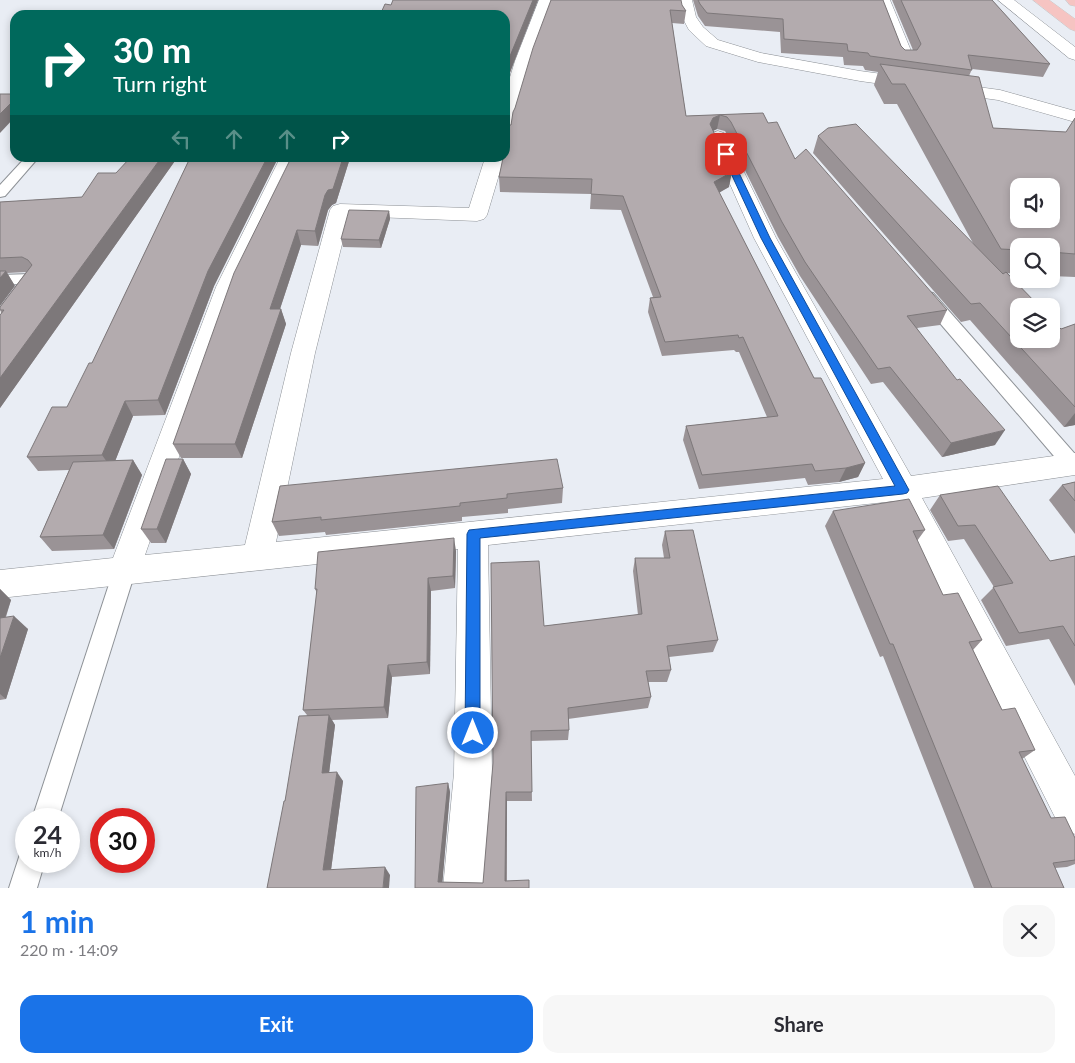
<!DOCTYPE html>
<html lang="en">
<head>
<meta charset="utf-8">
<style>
	:root { --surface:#fff; --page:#f7f7f7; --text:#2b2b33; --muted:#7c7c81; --accent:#1a73e8 }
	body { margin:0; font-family:Lato,sans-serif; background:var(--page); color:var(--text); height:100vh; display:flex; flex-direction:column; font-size:19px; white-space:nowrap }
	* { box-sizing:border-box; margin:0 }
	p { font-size:16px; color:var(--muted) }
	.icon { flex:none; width:28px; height:28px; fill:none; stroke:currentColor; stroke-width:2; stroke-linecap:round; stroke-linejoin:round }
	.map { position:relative; height:888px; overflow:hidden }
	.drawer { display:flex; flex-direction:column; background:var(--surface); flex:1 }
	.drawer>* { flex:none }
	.hud { position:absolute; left:10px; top:10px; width:500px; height:152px; border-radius:15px; box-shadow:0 2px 8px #0003; background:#00695c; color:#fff; overflow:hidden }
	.tools { position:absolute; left:1010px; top:178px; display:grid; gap:10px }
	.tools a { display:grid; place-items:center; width:50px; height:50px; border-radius:10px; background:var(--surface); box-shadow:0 2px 8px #0003; font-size:25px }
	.speed { position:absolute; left:15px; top:808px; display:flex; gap:10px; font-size:25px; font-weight:700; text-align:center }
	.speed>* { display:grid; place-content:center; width:65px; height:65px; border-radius:50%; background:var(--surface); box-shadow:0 2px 8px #0003; line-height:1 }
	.speed small { font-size:12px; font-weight:400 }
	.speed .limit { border:8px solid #d22; background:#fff; color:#111 }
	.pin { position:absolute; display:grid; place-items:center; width:42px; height:42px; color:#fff; margin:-21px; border-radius:10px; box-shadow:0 2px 8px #0006 }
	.me { position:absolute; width:55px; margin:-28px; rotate:0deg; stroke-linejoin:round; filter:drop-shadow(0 0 4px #0008) }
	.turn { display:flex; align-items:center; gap:18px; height:105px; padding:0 20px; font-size:22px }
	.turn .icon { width:65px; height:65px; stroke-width:2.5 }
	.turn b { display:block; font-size:35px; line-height:42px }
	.lanes { display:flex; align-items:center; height:48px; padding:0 20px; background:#0003; justify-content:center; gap:25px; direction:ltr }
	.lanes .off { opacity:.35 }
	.round { display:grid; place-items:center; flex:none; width:52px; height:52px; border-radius:15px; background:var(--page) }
	.head { display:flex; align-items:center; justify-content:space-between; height:85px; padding:0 20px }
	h1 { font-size:30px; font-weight:700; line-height:38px; color:var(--accent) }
	.cta { display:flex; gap:10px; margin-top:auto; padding:10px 20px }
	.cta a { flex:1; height:58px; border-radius:15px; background:var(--accent); color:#fff; font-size:20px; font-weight:700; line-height:58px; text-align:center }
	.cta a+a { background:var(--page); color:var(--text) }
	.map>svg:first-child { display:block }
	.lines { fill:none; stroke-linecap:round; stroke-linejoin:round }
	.service-casing { stroke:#8d9196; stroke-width:2 }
	.minor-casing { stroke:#8d9196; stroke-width:1 }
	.trunk-casing { stroke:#cacbcc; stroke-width:1 }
	.service { fill:#fff; fill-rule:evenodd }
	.minor { fill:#fff; fill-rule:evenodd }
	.trunk { fill:#f6c4c2; fill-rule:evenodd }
	.wall { fill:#9a9396 }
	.shaded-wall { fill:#7d787a }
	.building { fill:#b3abae; stroke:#7d787a; fill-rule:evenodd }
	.route { fill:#1a73e8; stroke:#114b97 }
</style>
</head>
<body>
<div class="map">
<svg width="1075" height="888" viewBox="0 0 1075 888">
	<rect width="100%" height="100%" fill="#e9edf4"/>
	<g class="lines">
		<defs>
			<g id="service">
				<path d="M25,158H38L5,196L0,197V185Z"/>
				<path d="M31,274L36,276L39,279L6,324L0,325V309L19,284L0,285V275Z"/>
				<path d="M927,292L933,293L1075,454V471L1065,469L921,301L919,297L921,293Z"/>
				<path d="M125,560L133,562L136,569L58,819H32L114,569L117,562Z"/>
				<path d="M26,849V861H45L37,888H9L21,851Z"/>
			</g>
			<g id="minor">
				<path d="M539,0H553L531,61L514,121L511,125L505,126V93L515,61Z"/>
				<path d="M678,0H692L696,17L703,27L718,40L761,53L860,71L1000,90L1075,111V122L998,100L860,81L758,62L706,46L689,30L682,17Z"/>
				<path d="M876,0H890L914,58L912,61H900L898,58Z"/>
				<path d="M998,0H1014L1075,47V60L1069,58Z"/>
				<path d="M718,131L724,133L727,137L776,238L911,476L1075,453V475L922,498L1075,776V834L1061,829L895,501L488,545L492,773L483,888H443L454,773L458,549L0,598V570L113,558L216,287L280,158H299L238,287L145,555L245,545L291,353L330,210L333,206L340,204L469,208L485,158H504L487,215L484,219L477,221L349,216L315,353L276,542L883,479L754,238L709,137L712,133Z"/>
			</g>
			<g id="trunk">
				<path d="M1033,0H1049L1075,19V31L1070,29Z"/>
				<path d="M1066,0H1075V6L1070,5Z"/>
			</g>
		</defs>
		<use href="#service" class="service-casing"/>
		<use href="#minor" class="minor-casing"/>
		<use href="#trunk" class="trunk-casing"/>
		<use href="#service" class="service"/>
		<use href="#minor" class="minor"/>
		<use href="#trunk" class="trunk"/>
	</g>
	<g class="wall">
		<path d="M393,0H538L509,75H505V15L391,5Z"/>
		<path d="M551,0L682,5L686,11L684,24L672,23L686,116L763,113L768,123L795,159L947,310L940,325L917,328L995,445L942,457L883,382L871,384L800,276L778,237L728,136L725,131L717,129L713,131L729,187L719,192L814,378L865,463L858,477L839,482L808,485L805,478L699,489L683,440L686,426L767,417L739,352H736L734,350L662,356L648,312L650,298L653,297L621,210L590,209L591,194L500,192L499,177L515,108Z"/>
		<path d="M693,0H883L901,46L905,50H913L892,0H992L1050,64L1043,77L972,69L969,76L993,128L1066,132L1075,118V277L1051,276V246H1019V274L1006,273L1061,329L1075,324V425L1064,427L970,320L961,322L813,153L818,136L974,245L897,104H884L874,85L878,72L865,70L863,66L844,65L843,57L781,53L780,32L705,26L698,16Z"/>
		<path d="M177,158L0,408V315L1,314L0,307L26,272L7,273L15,286L0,278V202L82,197L116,173Z"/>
		<path d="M190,158H278L214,286L165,415L133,416L115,461L133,460L142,475L114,549L52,551L40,537L69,470L38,471L27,457L67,407L92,363Z"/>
		<path d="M291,158H350L336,203L332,205L328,210L318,246L301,245L280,309H281L286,324L242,458H181L173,444Z"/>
		<path d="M389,211L390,219L381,248L343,247L341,239Z"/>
		<path d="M183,459L191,474L166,543H151L141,529Z"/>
		<path d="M1075,482V534L1049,500L1062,485Z"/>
		<path d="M280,486L563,488L562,503L508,509V513L462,517V521L326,535L325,532L279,536L272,522Z"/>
		<path d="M940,495L1050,561L1075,556V686L1049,639L1006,646L981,600L994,587L964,539L948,541L930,510Z"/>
		<path d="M833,511L925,530L917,541L943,595L982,640L973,650L1002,710L1035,750L1022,759L1051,818L1075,838V864L1067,867L1055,868L1064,888H974L883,656L880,657L825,526Z"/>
		<path d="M665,531L718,640L713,652L669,657L671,670L667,682H648L651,697L648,708L568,719L569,730L568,740L531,741L532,801H507V881L415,888L448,783L450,792L442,882L483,883L544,626L638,615L633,571L635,558H664L662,545Z"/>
		<path d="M456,551L455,588L431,591L430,674L392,677L388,718L332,720L335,725L329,772L343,781L331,870L390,875L267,888L285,801L307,715L303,710L317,593L315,589Z"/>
		<path d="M0,589L11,600L6,617L28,629L6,699L0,700Z"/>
	</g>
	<g class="shaded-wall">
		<path d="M533,0H538L509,75L508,61Z"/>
		<path d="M15,99V117L0,133V114Z"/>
		<path d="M720,115L717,129L710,132V124L713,118Z"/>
		<path d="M161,158H177L0,408V378Z"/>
		<path d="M267,158H278L214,286L165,415L158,400L208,271Z"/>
		<path d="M343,158H350L336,203L332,205L328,210L318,246L315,231L325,195Z"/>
		<path d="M732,172L729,187L712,197L714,182Z"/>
		<path d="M389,211L390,219L381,248L379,240Z"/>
		<path d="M297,230L301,245L275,324L270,309Z"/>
		<path d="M6,271L15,286L0,306V278Z"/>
		<path d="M281,309L286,324L242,458L235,444Z"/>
		<path d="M125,401L133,416L112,469L102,455Z"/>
		<path d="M1075,413V425L1064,427Z"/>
		<path d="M1005,430L995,445L942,457L951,443Z"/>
		<path d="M183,459L191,474L166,543L157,529Z"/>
		<path d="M133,460L142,475L114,549L103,535Z"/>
		<path d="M865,463L858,477L839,482L846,468Z"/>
		<path d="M454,538L456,551L455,588L453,576Z"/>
		<path d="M428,578L431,591L430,674L427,662Z"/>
		<path d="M0,589L11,600L0,633Z"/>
		<path d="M14,616L28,629L6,699L0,694V658Z"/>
		<path d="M388,665L392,677L388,718L384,707Z"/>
		<path d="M329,715L335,725L328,782L322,773Z"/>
		<path d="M337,772L343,781L330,877L323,870Z"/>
		<path d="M448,783L450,792L442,888L438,882Z"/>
		<path d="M506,792L507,801L506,888L505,881Z"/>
		<path d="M385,867L390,875L389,888H383Z"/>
	</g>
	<g class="building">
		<path d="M393,0H533L508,61H505V15H380L385,4L391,5Z"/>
		<path d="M551,0H681L682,5L686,11L670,10L686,116L763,113L768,123L777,122L795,159L806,149L947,310L907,316L957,380L960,379L1005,430L951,443L890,367L878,369L805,262L782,222L731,122L727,117L720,115L713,118L710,124L732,172L714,182L814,378H821L865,463L846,468L815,471L812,464L702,475L686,426L778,416L743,337L739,338L738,335L665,342L650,298L661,297L623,196L591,194L592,179L499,177L503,158H505V125H511L513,112L515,108L533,48Z"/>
		<path d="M698,0H883L901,46L905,50H917L921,44L901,0H992L1050,64L968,55L972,70L870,56L868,53L848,51L847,44L784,39L783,19L707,13L700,4Z"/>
		<path d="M880,64L979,77L993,128L1066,132L1075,118V254L1051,252V246H1019V250L1001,249L905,84H892ZM1019,186H1051V219H1019Z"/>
		<path d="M0,94H15V99L0,114Z"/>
		<path d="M856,124L1003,274L1006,272L1039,306H1019V339H1051V319L1061,329L1075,324V407L980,303L971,304L818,136L828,128Z"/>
		<path d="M130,158H161L0,378V315L4,310H0V307L32,265L28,260L22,257L0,258V202L82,197L98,173H116Z"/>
		<path d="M190,158H267L208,271L158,400L125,401L102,455L27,457L52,407H67L89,363H92Z"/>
		<path d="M291,158H343L333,189L328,190L325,195L315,231L297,230L270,309H281L235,444H173L234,273Z"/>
		<path d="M349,210L389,211L379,240L341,239Z"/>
		<path d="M0,271H6L0,278Z"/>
		<path d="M166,459H183L157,529H141Z"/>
		<path d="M557,459L563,488L507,494V498L460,503V506L321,520V517L272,522L280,486Z"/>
		<path d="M133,460L103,535L40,537L73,462Z"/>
		<path d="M1075,482V501L1062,485Z"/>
		<path d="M998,486L1050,561L1075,556V646L1063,626L1019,633L993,587L1013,583L975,525L958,526L940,495Z"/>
		<path d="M909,499L925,530L913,531L943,595L958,593L982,640L969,642L1002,710L1015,708L1035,750L1019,752L1051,818L1065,817L1075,838V860L1053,863L1064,888H992L893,644H890L833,511Z"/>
		<path d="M693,530L718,640L667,646L671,670L646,671L651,697L568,708L569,730L531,731L532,792H506L505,881L529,880V888H415L416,787L448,783L438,882L483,883L493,763L491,563L539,561L544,626L642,614L635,558H670L665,531Z"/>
		<path d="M454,538L453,576L428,578L427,662L388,665L384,707L303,710L317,589H315L318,552Z"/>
		<path d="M14,616L0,658V618Z"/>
		<path d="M329,715L322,773L337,772L323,870L385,867L383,888H267L284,801H285L299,716Z"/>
	</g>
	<path class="route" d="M726,151L730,154L770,238L909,490L907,493L903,494L480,538V733L478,739L473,741L468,739L465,733L467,534L469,530L895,486L761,238L722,154Z"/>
</svg>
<div class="tools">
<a><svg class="icon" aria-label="sound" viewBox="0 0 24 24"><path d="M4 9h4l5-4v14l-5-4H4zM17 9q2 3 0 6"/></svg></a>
<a><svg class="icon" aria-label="search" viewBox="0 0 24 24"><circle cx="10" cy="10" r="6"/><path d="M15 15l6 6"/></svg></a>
<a><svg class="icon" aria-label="layers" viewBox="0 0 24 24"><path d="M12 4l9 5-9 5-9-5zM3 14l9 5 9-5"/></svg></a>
</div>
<div class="speed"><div>24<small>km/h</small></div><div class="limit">30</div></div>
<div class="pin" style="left:726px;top:154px;background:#d93025"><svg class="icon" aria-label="arrive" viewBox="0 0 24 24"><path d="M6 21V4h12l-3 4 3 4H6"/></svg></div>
<svg class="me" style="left:473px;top:733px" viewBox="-20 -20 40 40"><circle r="17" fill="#1a73e8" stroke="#fff" stroke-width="3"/><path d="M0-11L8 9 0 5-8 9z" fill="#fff"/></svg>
<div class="hud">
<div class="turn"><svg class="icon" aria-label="right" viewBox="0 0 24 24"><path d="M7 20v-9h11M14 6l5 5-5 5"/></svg><div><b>30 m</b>Turn right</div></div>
<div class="lanes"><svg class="icon off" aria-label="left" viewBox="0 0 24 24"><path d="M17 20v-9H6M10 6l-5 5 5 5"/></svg><svg class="icon off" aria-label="ahead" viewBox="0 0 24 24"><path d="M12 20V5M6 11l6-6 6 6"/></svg><svg class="icon off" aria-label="ahead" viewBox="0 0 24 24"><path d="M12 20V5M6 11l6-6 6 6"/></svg><svg class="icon" aria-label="right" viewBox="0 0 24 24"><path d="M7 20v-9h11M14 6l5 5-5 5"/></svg></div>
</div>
</div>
<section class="drawer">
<div class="head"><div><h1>1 min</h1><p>220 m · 14:09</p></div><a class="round"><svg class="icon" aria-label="close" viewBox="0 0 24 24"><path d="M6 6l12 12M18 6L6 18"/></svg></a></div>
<div class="cta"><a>Exit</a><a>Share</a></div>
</section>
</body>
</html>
